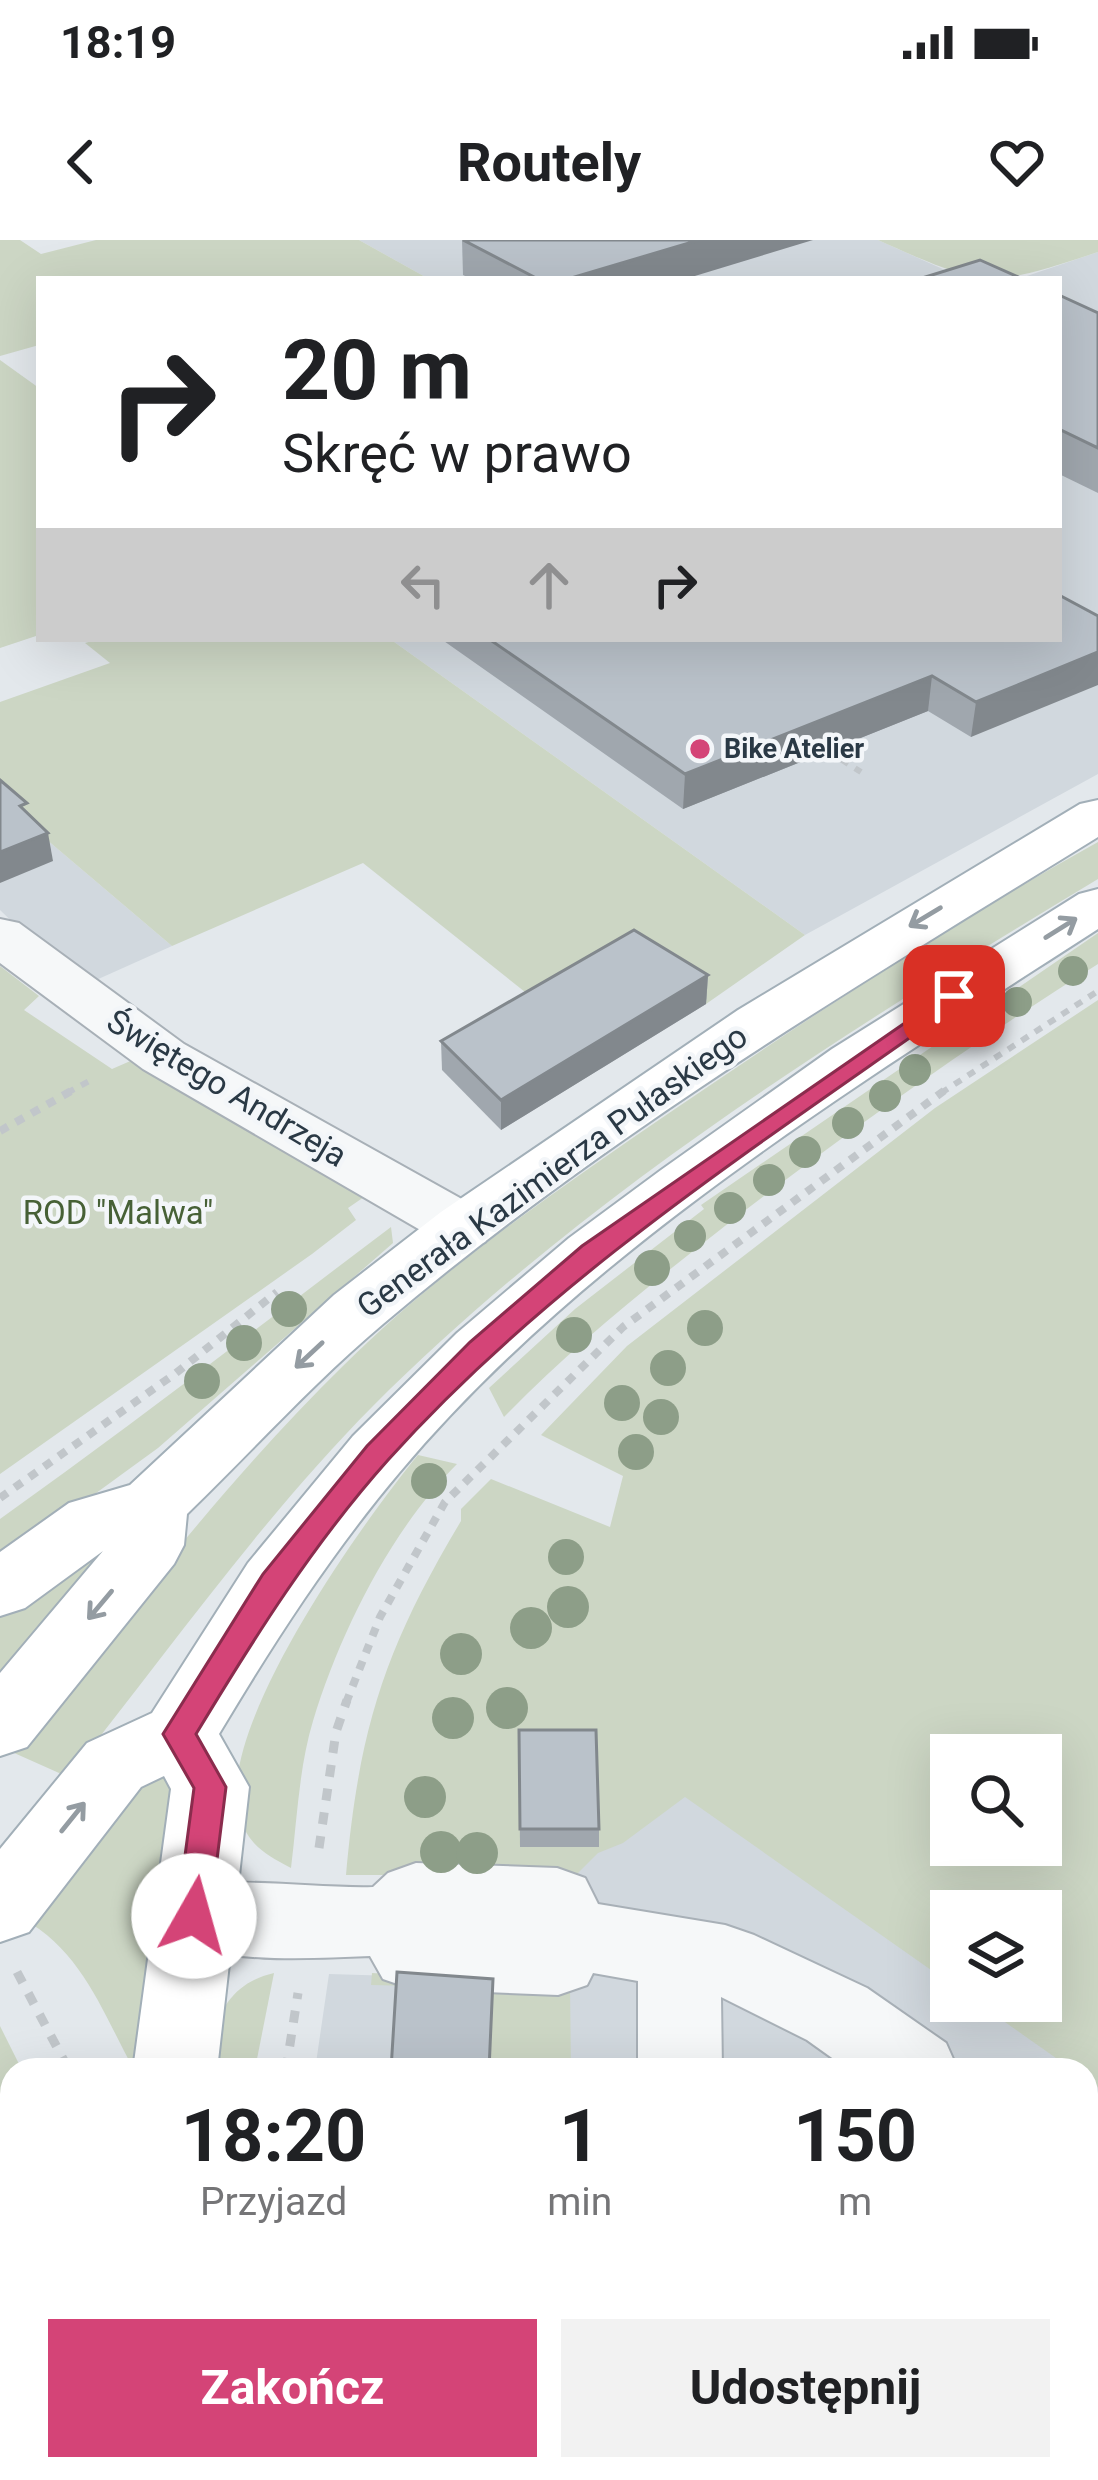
<!DOCTYPE html>
<html lang="pl">
<head>
<meta charset="utf-8">
<style>
	:root { --surface:#fff; --page:#f2f2f2; --text:#202124; --muted:#757577; --accent:#d44477 }
	body { margin:0; font-family:Roboto,sans-serif; background:var(--page); color:var(--text); height:100vh; display:flex; flex-direction:column; font-size:45px; white-space:nowrap }
	* { box-sizing:border-box; margin:0 }
	p { font-size:39px; color:var(--muted) }
	.icon { flex:none; width:66px; height:66px; fill:none; stroke:currentColor; stroke-width:2; stroke-linecap:round; stroke-linejoin:round }
	.map { position:relative; flex:1; overflow:hidden }
	.side { position:absolute; left:0px; top:1818px; width:1098px; height:423px; display:flex; flex-direction:column; background:var(--surface); border-radius:36px 36px 0 0; box-shadow:0 12px 48px #0002 }
	.side>* { flex:none }
	.guide { position:absolute; left:36px; top:36px; width:1026px; height:366px; border-radius:0px; box-shadow:0 12px 48px #0002; background:#fff; color:var(--text); overflow:hidden }
	.buttons { position:absolute; left:930px; top:1494px; display:grid; gap:24px }
	.buttons a { display:grid; place-items:center; width:132px; height:132px; border-radius:0px; background:var(--surface); box-shadow:0 12px 48px #0002; font-size:60px }
	.pin { position:absolute; display:grid; place-items:center; width:102px; height:102px; color:#fff; margin:-51px; border-radius:24px; box-shadow:0 6px 18px #0006 }
	.me { position:absolute; width:132px; margin:-66px; rotate:7deg; stroke-linejoin:round; filter:drop-shadow(0 0 9px #0008) }
	.turn { display:flex; align-items:center; gap:42px; height:252px; padding:0 48px; font-size:54px }
	.turn .icon { width:156px; height:156px; stroke-width:2.5 }
	.turn b { display:block; font-size:84px; line-height:102px }
	.lanes { display:flex; align-items:center; height:114px; padding:0 48px; background:#0003; justify-content:center; gap:60px; direction:ltr }
	.lanes .off { opacity:.35 }
	.eta { display:flex; justify-content:space-evenly; align-items:center; height:204px; text-align:center }
	.eta b { font-size:72px; font-weight:700; line-height:84px }
	.cta { display:flex; gap:24px; margin-top:auto; padding:24px 48px }
	.cta a { flex:1; height:138px; border-radius:0px; background:var(--accent); color:#fff; font-size:48px; font-weight:700; line-height:138px; text-align:center }
	.cta a+a { background:var(--page); color:var(--text) }
	.status { display:flex; justify-content:space-between; align-items:center; height:84px; padding:0 60px; background:var(--surface); direction:ltr }
	.status svg { height:33px; fill:currentColor }
	header { display:flex; justify-content:space-between; align-items:center; height:156px; padding:0 48px; background:var(--surface); font-size:54px; font-weight:700 }
	.map>svg:first-child { display:block }
	.built { fill:#d1d8de }
	.green { fill:#ccd6c4; fill-rule:evenodd }
	.lines { fill:none; stroke-linecap:round; stroke-linejoin:round }
	.minor-casing { stroke:#a8b0b7; stroke-width:4 }
	.major-casing { stroke:#a2afb8; stroke-width:4 }
	.path-far2 { stroke:#c1c6ca; stroke-width:6; stroke-dasharray:8 8; stroke-linecap:butt }
	.path-far1 { stroke:#c1c6ca; stroke-width:8; stroke-dasharray:9 9; stroke-linecap:butt }
	.path { stroke:#c1c6ca; stroke-width:9; stroke-dasharray:12 12; stroke-linecap:butt }
	.minor { fill:#f6f8f9; fill-rule:evenodd }
	.major { fill:#fff; fill-rule:evenodd }
	.tree { fill:#8d9e88 }
	.wall { fill:#a0a7ae }
	.shaded-wall { fill:#82888d }
	.building { fill:#bac2ca; stroke:#82888d; stroke-width:3 }
	.oneway { stroke:#949ca2 }
	.route { fill:#d44477; stroke:#8a2c4d; stroke-width:3 }
	.poi-dot { fill:#d44477; stroke:#f3f6f9; stroke-width:4.5 }
	.labels { text-anchor:middle; dominant-baseline:central; stroke-width:9; stroke-linejoin:round; paint-order:stroke }
	.far-poi-label { font-size:27px; font-weight:bold; fill:#2a3945; stroke:#f3f6f9; text-anchor:start }
	.street-label { font-size:33px; fill:#2a3945; stroke:#f3f6f9 }
	.park-label { font-size:33px; fill:#476136; stroke:#f3f6f9 }
</style>
</head>
<body>
<div class="status"><b>18:19</b><svg viewBox="0 0 49 12"><path d="M0 12V9h3v3zM5 12V6h3v6zM10 12V3h3v9zM15 12V0h3v12zM26 1h20v11H26zM47 4h2v5h-2z"/></svg></div>
<header><svg class="icon" aria-label="back" viewBox="0 0 24 24"><path d="M15 5l-7 7 7 7"/></svg>Routely<svg class="icon" aria-label="heart" viewBox="0 0 24 24"><path d="M12 20l-8-8c-3-5 5-10 8-4 3-6 11-1 8 4z"/></svg></header>
<div class="map">
<svg width="1098" height="2240" viewBox="0 0 1098 2240">
	<rect width="100%" height="100%" fill="#e3e8ec"/>
	<g class="built">
		<path d="M359,0H878L965,39H429Z"/>
		<path d="M1098,12V534L805,695L390,399H1059V39H1018Z"/>
		<path d="M0,560L172,706L85,745L49,717L0,670Z"/>
		<path d="M581,1448L951,1705V1761H1032L1098,1806V2240H277L278,2229H1086V1830H315L329,1734L523,1740Z"/>
	</g>
	<g class="green">
		<path d="M0,0H20L41,14L96,0H359L429,39H39V105L0,116Z"/>
		<path d="M878,0H1098V12C988,49 983,47 878,0Z"/>
		<path d="M0,120L39,148V395L0,408Z"/>
		<path d="M99,399H390L805,695L706,764L634,719L549,771L363,623L172,706L0,560V462L110,423L85,403Z"/>
		<path d="M1098,602V639C843,793 585,954 373,1166C261,1279 167,1413 68,1537L12,1512C120,1382 223,1243 344,1125C443,1027 560,948 675,869C813,775 952,683 1098,602Z"/>
		<path d="M1098,693V724C974,802 856,886 739,975C657,1039 577,1102 504,1177L489,1148L575,1069L704,969L701,965Z"/>
		<path d="M0,726L39,756L24,770L112,829L135,819L364,957L348,968L356,980L312,1014L0,1234Z"/>
		<path d="M1098,760V1848L1086,1839V1830H1073L975,1761H1041V1671H951V1744L685,1557L623,1603L598,1613L576,1635H346C359,1488 385,1408 461,1281V1269L491,1239L610,1287L623,1236L541,1195L627,1106L935,868ZM951,1515H1041V1605H951Z"/>
		<path d="M391,987L393,1003L158,1208L0,1323V1279C133,1184 261,1085 391,987Z"/>
		<path d="M418,1215L457,1224C391,1290 340,1392 313,1481C299,1527 297,1580 291,1628C266,1615 250,1606 240,1579C210,1494 365,1279 418,1215Z"/>
		<path d="M124,1290L0,1452V1375Z"/>
		<path d="M134,1535H173L134,1830C103,1773 82,1711 23,1679Z"/>
		<path d="M274,1733L257,1819L244,1830H204C214,1784 223,1745 274,1733Z"/>
		<path d="M372,1733L570,1744L571,1830H490L493,1748L371,1745Z"/>
		<path d="M0,1786L22,1830H12V2229H91L90,2240H0Z"/>
	</g>
	<g class="lines">
		<defs>
			<g id="minor">
				<path d="M0,679L19,683L184,804L485,972L494,987L485,1002L463,1008L441,1002L143,829L0,723Z"/>
				<path d="M416,1623L557,1628L585,1638L598,1664L725,1685L754,1695L867,1748L946,1803L958,1830H849L807,1800L721,1757L722,1830H638V1741L593,1733L587,1745L558,1755L412,1749L383,1739L370,1716C303,1719 229,1723 165,1700L154,1676L165,1652C219,1633 312,1649 373,1647L388,1633Z"/>
				<path d="M1086,1910L1098,1915V2000L1086,1995Z"/>
				<path d="M651,2229H747L748,2240H652Z"/>
			</g>
			<g id="major">
				<path d="M1098,560V597C853,748 603,897 383,1084C314,1142 252,1211 187,1274L184,1305L174,1324L27,1507L0,1516V1433L103,1311L25,1368L0,1376V1312L69,1263L130,1245L334,1055L441,972L738,770L1080,564Z"/>
				<path d="M1098,649V689C857,845 585,1011 399,1233C330,1315 274,1402 219,1494L249,1547L217,1830H133L171,1549L164,1536L141,1547L29,1692L0,1702V1609L87,1503L152,1473L248,1323L353,1196L457,1093L569,998L661,930L832,809L1079,654Z"/>
				<path d="M78,2229H174L172,2240H76Z"/>
			</g>
		</defs>
		<use href="#minor" class="minor-casing"/>
		<use href="#major" class="major-casing"/>
		<g class="path-far2">
			<path d="M828,511L861,532"/>
			<path d="M67,853L93,839"/>
			<path d="M941,853L1098,751"/>
		</g>
		<g class="path-far1">
			<path d="M0,891L73,850"/>
			<path d="M0,1258L176,1133L277,1052"/>
			<path d="M346,1463L380,1377L445,1262L623,1087L945,850"/>
		</g>
		<g class="path">
			<path d="M319,1608L336,1492L347,1460"/>
			<path d="M17,1732L69,1830"/>
			<path d="M286,1830L298,1753"/>
			<path d="M244,2240L245,2229"/>
		</g>
		<use href="#minor" class="minor"/>
		<use href="#major" class="major"/>
	</g>
	<g class="tree">
		<circle cx="1073" cy="731" r="15"/>
		<circle cx="1017" cy="762" r="15"/>
		<circle cx="982" cy="784" r="15"/>
		<circle cx="915" cy="830" r="16"/>
		<circle cx="885" cy="856" r="16"/>
		<circle cx="848" cy="883" r="16"/>
		<circle cx="805" cy="912" r="16"/>
		<circle cx="769" cy="940" r="16"/>
		<circle cx="730" cy="968" r="16"/>
		<circle cx="690" cy="996" r="16"/>
		<circle cx="652" cy="1028" r="18"/>
		<circle cx="289" cy="1069" r="18"/>
		<circle cx="705" cy="1088" r="18"/>
		<circle cx="574" cy="1095" r="18"/>
		<circle cx="244" cy="1103" r="18"/>
		<circle cx="668" cy="1128" r="18"/>
		<circle cx="202" cy="1141" r="18"/>
		<circle cx="622" cy="1163" r="18"/>
		<circle cx="661" cy="1177" r="18"/>
		<circle cx="636" cy="1212" r="18"/>
		<circle cx="429" cy="1241" r="18"/>
		<circle cx="566" cy="1317" r="18"/>
		<circle cx="568" cy="1367" r="21"/>
		<circle cx="531" cy="1388" r="21"/>
		<circle cx="461" cy="1414" r="21"/>
		<circle cx="507" cy="1468" r="21"/>
		<circle cx="453" cy="1478" r="21"/>
		<circle cx="425" cy="1557" r="21"/>
		<circle cx="441" cy="1612" r="21"/>
		<circle cx="477" cy="1613" r="21"/>
	</g>
	<g class="wall">
		<path d="M462,0L685,39H471L463,35Z"/>
		<path d="M1059,55L1098,73V253L1059,234Z"/>
		<path d="M441,399H1059L971,497L928,471L683,569Z"/>
		<path d="M708,735L706,764L501,890L442,830L441,801Z"/>
		<path d="M519,1490L599,1589V1607H520Z"/>
	</g>
	<g class="shaded-wall">
		<path d="M699,0H813L685,39H568Z"/>
		<path d="M1098,412V445L971,497L976,462Z"/>
		<path d="M932,436L928,471L683,569L685,534Z"/>
		<path d="M48,593L53,621L0,643V612Z"/>
		<path d="M708,735L706,764L501,890V860Z"/>
	</g>
	<g class="building">
		<path d="M463,0H699L568,39H538Z"/>
		<path d="M980,20L1023,39H919Z"/>
		<path d="M1059,55L1098,73V208L1059,189Z"/>
		<path d="M1059,355L1098,376V412L976,462L932,436L685,534L489,399H1059Z"/>
		<path d="M0,540L27,563L20,566L48,593L0,612Z"/>
		<path d="M634,690L708,735L501,860L441,801Z"/>
		<path d="M519,1490H596L599,1589H520Z"/>
		<path d="M397,1732L493,1739L489,1830H391Z"/>
		<path d="M364,2229H474L473,2240H363Z"/>
	</g>
	<defs><path id="oneway-shaft" d="M-6 0H5M1.5-3L5.5 0L1.5 3" fill="none" stroke-width="1.6" stroke-linecap="round" stroke-linejoin="round" transform="scale(3)"/></defs>
	<g class="oneway">
		<use href="#oneway-shaft" transform="translate(925 677) rotate(149)"/>
		<use href="#oneway-shaft" transform="translate(1061 688) rotate(-32)"/>
		<use href="#oneway-shaft" transform="translate(309 1115) rotate(137)"/>
		<use href="#oneway-shaft" transform="translate(100 1365) rotate(130)"/>
		<use href="#oneway-shaft" transform="translate(73 1577) rotate(-51)"/>
	</g>
	<path class="route" d="M954,749L965,756L962,761C762,903 553,1036 388,1220C313,1304 254,1398 196,1494L226,1547L210,1676L205,1686H182L177,1676L194,1548L163,1494L263,1334L367,1206L470,1102L582,1006Z"/>
	<circle class="poi-dot" cx="700" cy="509" r="12"/>
	<g class="labels">
		<g class="far-poi-label">
			<text x="724" y="509">Bike Atelier</text>
		</g>
		<g class="street-label">
			<text transform="translate(227 848) rotate(31)">Świętego Andrzeja</text>
			<text transform="translate(552 931) rotate(-36)">Generała Kazimierza Pułaskiego</text>
		</g>
		<g class="park-label">
			<text x="118" y="972">ROD "Malwa"</text>
		</g>
	</g>
</svg>
<div class="buttons">
<a><svg class="icon" aria-label="search" viewBox="0 0 24 24"><circle cx="10" cy="10" r="6"/><path d="M15 15l6 6"/></svg></a>
<a><svg class="icon" aria-label="layers" viewBox="0 0 24 24"><path d="M12 4l9 5-9 5-9-5zM3 14l9 5 9-5"/></svg></a>
</div>
<div class="pin" style="left:954px;top:756px;background:#d93025"><svg class="icon" aria-label="arrive" viewBox="0 0 24 24"><path d="M6 21V4h12l-3 4 3 4H6"/></svg></div>
<svg class="me" style="left:194px;top:1676px" viewBox="-20 -20 40 40"><circle r="19" fill="#fff"/><path d="M0-13L10 11 0 6-10 11z" fill="#d44477"/></svg>
<div class="guide">
<div class="turn"><svg class="icon" aria-label="right" viewBox="0 0 24 24"><path d="M7 20v-9h11M14 6l5 5-5 5"/></svg><div><b>20 m</b>Skręć w prawo</div></div>
<div class="lanes"><svg class="icon off" aria-label="left" viewBox="0 0 24 24"><path d="M17 20v-9H6M10 6l-5 5 5 5"/></svg><svg class="icon off" aria-label="ahead" viewBox="0 0 24 24"><path d="M12 20V5M6 11l6-6 6 6"/></svg><svg class="icon" aria-label="right" viewBox="0 0 24 24"><path d="M7 20v-9h11M14 6l5 5-5 5"/></svg></div>
</div>
<section class="side">
<div class="eta">
<div><b>18:20</b><p>Przyjazd</p></div>
<div><b>1</b><p>min</p></div>
<div><b>150</b><p>m</p></div>
</div>
<div class="cta"><a>Zakończ</a><a>Udostępnij</a></div>
</section>
</div>
</body>
</html>
